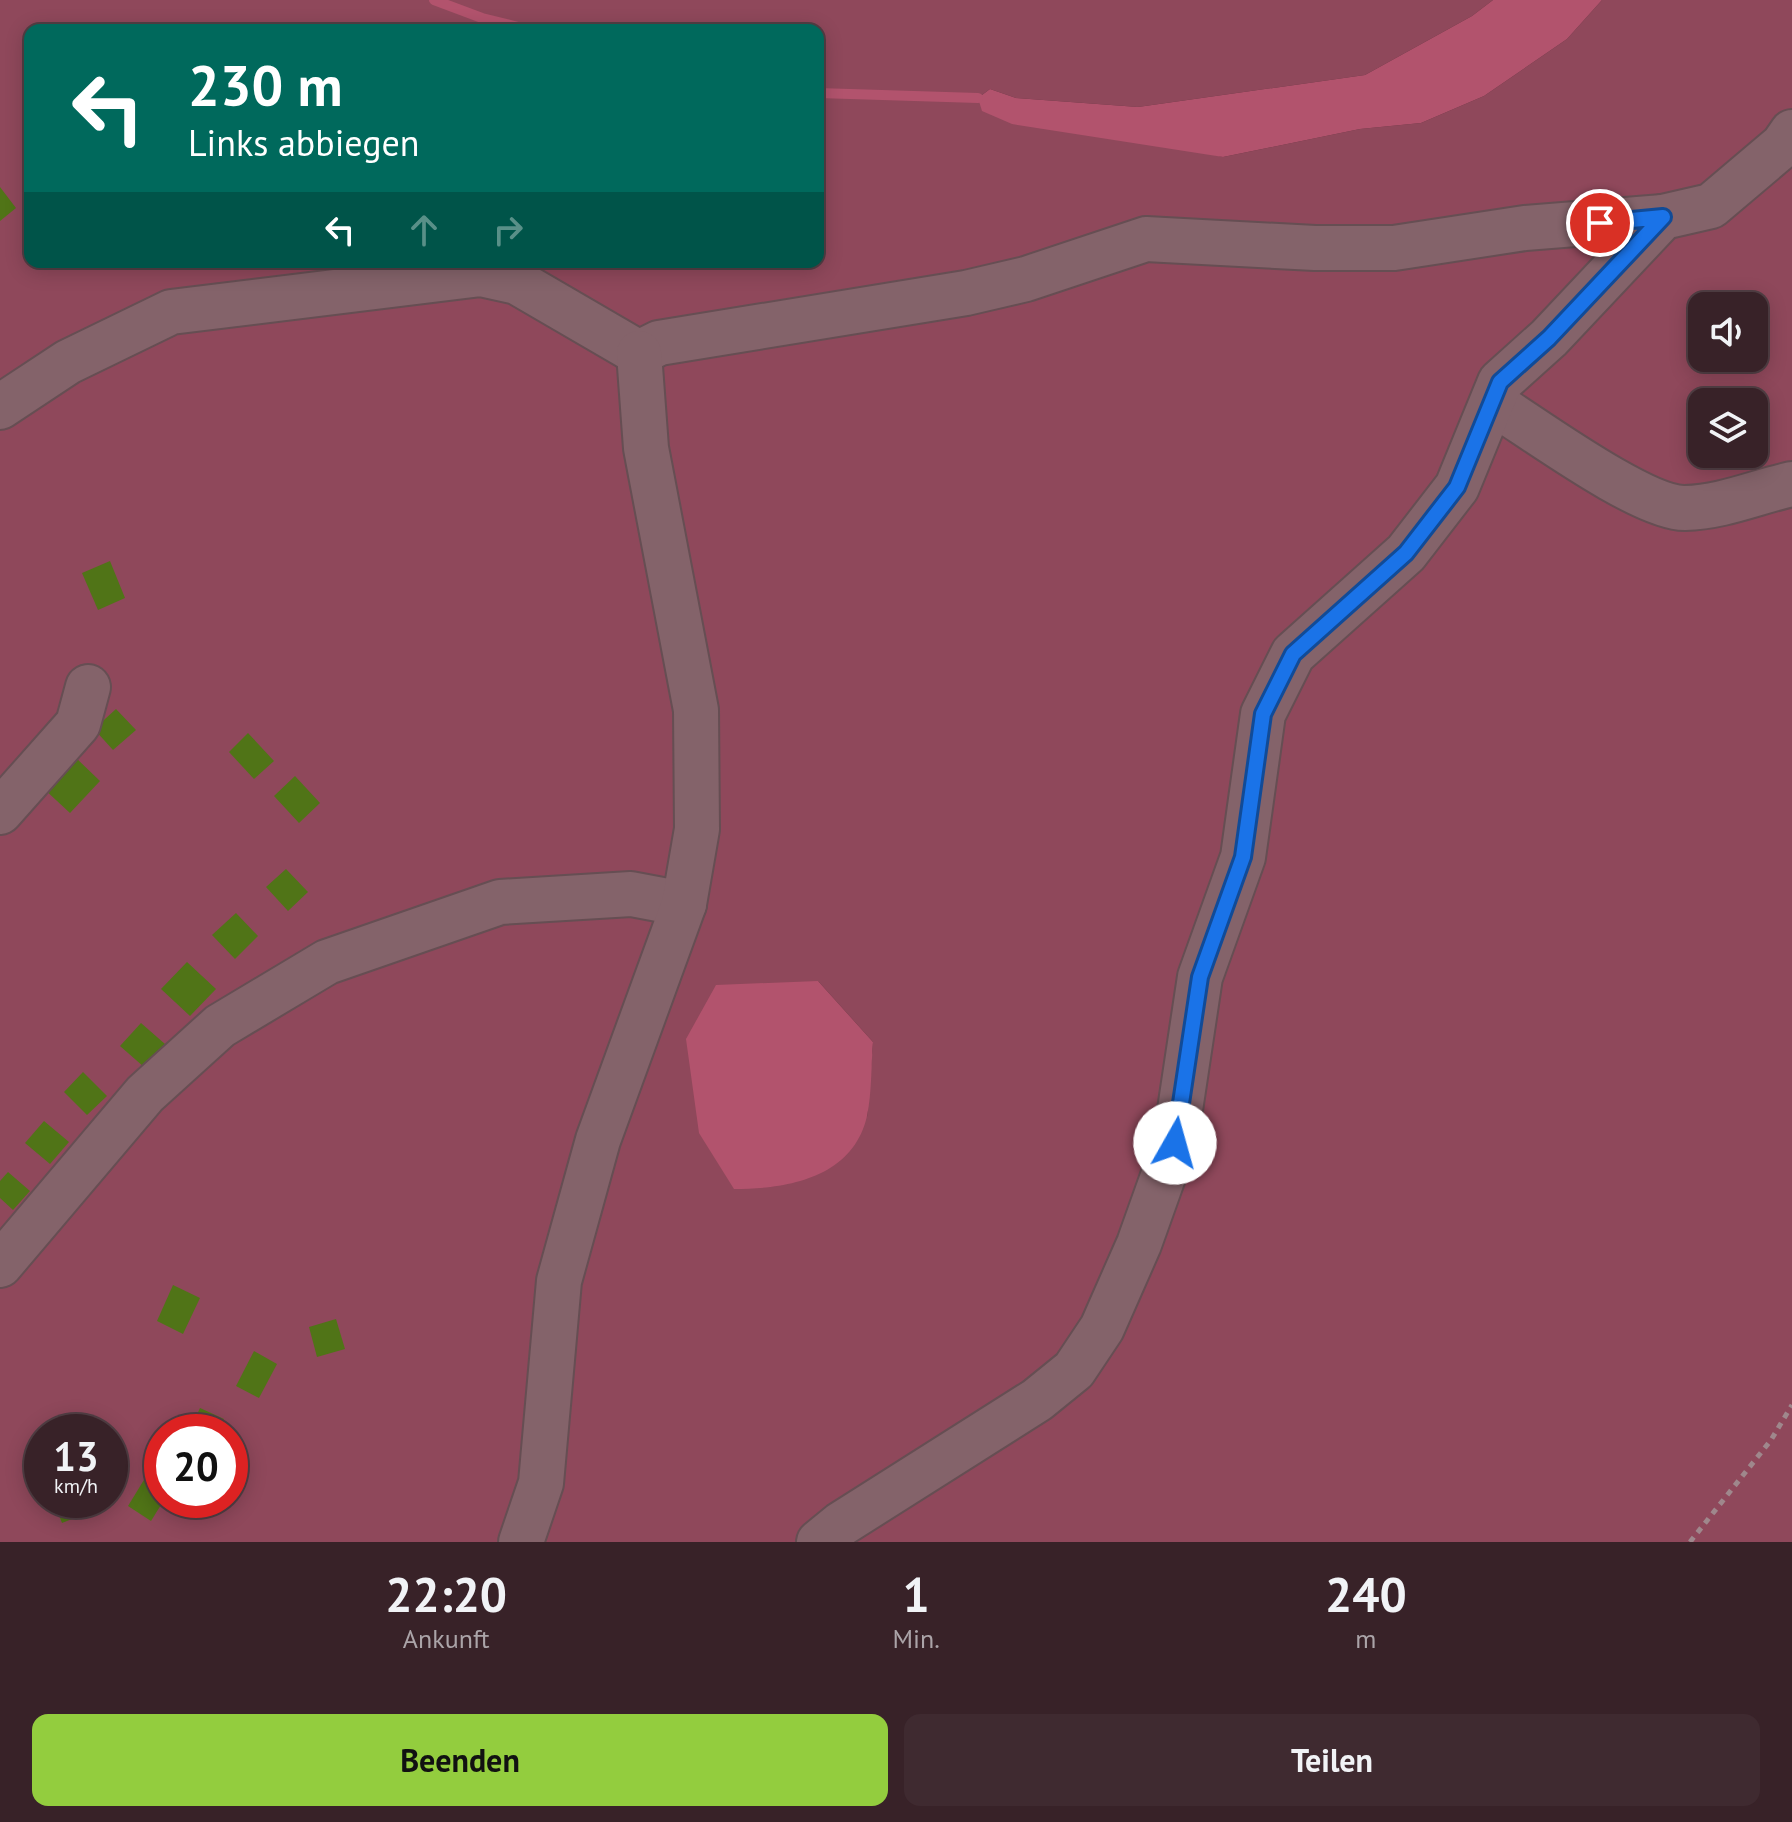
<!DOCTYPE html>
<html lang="de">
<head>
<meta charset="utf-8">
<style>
	:root { --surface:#382228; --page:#3f2a30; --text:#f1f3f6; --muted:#aba4a8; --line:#523f45; --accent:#93cd3e }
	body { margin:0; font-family:"PT Sans",sans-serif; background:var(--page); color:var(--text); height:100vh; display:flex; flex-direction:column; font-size:30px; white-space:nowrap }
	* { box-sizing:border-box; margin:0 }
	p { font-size:26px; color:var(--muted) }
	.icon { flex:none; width:44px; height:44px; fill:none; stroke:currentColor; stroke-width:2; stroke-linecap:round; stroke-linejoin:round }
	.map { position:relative; height:1542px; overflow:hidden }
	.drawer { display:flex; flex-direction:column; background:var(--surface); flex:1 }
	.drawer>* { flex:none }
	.guide { position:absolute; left:24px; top:24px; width:800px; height:244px; border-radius:16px; box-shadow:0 4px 20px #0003,0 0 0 2px var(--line); background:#00695c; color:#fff; overflow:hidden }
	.buttons { position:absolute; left:1688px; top:292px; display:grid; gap:16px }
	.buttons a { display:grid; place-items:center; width:80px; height:80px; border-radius:16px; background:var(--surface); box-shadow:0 4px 20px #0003,0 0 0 2px var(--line); font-size:40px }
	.speed { position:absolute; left:24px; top:1414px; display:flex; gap:16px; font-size:40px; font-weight:700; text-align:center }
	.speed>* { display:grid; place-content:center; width:104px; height:104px; border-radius:50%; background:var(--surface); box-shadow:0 4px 20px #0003,0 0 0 2px var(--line); line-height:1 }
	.speed small { font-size:20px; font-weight:400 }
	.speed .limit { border:12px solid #d22; background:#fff; color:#111 }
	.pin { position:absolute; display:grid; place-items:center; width:68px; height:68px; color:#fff; margin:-34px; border:4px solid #fff; border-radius:50%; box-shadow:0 2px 8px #0007 }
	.me { position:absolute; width:88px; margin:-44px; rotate:7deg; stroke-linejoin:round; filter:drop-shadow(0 0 6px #0008) }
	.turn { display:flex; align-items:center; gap:28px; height:168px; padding:0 32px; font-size:36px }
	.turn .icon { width:104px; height:104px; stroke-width:2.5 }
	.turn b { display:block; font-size:56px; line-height:68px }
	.lanes { display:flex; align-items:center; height:76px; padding:0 32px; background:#0003; justify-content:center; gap:40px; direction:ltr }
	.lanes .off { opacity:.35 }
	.eta { display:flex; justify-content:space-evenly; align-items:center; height:136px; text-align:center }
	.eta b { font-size:48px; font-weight:600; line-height:56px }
	.action { display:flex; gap:16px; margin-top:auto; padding:16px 32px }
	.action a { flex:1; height:92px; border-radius:16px; background:var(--accent); color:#111; font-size:32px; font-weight:600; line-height:92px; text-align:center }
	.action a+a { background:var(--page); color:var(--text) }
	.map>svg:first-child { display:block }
	.green { fill:#8f485b; fill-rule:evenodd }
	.water { fill:#b2536d }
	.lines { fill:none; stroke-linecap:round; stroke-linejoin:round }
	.stream { stroke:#b2536d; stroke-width:10 }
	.building { fill:#507417 }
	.minor-casing { stroke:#664e53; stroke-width:48 }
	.path { stroke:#9f878c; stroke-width:5; stroke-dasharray:6 6; stroke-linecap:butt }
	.minor { stroke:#84636a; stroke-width:44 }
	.route-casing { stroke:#114b97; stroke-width:20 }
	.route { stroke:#1a73e8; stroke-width:14 }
</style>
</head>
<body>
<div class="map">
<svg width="1792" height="1542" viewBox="0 0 1792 1542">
	<rect width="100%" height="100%" fill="#4b2e35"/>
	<path class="green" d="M0,0H1493L1472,16L1365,75L1138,107L1016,98L990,89L978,98L1223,157L1360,129L1421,123L1484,96L1567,39L1602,0H1792V1542H0ZM30,30H818V262H30ZM1702,306H1754V358H1702ZM1702,402H1754V454H1702ZM818,981L873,1042L867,1117ZM42,1432H110V1500H42ZM162,1432H230V1500H162Z"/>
	<g class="water">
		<path d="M1493,0H1602L1567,39L1484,96L1421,123L1360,129L1223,157L1012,124L982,111L978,98L990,89L1016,98L1138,107L1365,75L1472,16Z"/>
		<path d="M818,981L873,1042C871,1066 872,1092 867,1116C853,1178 787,1189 734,1189L699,1133L686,1039L716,985Z"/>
	</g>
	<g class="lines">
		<g class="stream">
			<path d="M434,0L482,18L530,30"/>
			<path d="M818,93L978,98"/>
		</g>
	</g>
	<g class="building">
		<path d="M0,187L16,208L0,221Z"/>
		<path d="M110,561L125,598L98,610L82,573Z"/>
		<path d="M116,709L136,730L113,750L94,729Z"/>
		<path d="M248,733L274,761L254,779L229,752Z"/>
		<path d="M74,756L100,781L70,813L43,788Z"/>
		<path d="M295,776L320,803L299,823L274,796Z"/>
		<path d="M286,869L308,892L288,911L266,887Z"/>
		<path d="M236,913L258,936L235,959L212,935Z"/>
		<path d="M187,962L216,989L190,1016L161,989Z"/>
		<path d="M141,1023L165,1044L144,1067L120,1046Z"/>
		<path d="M83,1072L107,1096L87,1115L64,1092Z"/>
		<path d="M44,1121L69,1142L50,1164L25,1143Z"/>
		<path d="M8,1172L30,1191L13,1210L0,1198V1181Z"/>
		<path d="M173,1285L200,1298L183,1334L157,1321Z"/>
		<path d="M336,1319L345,1349L317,1357L309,1327Z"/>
		<path d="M254,1351L277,1364L259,1398L236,1386Z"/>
		<path d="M200,1408L224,1419L218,1432H189Z"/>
		<path d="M150,1470L162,1478L164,1500L151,1521L128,1506Z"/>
		<path d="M53,1500H75L82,1515L62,1523Z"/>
	</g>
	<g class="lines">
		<defs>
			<g id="minor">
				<path d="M1493,403C1533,428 1643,509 1685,508C1723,507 1756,492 1792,484"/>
				<path d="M0,407L68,362L171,312L481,274L517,282L639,353L659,343L966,293L1026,279L1146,239L1315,248H1394L1525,228L1663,217"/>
				<path d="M0,812L78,724L88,687"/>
				<path d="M0,1265L145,1094L220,1026L327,962L500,902L631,894L684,904"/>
				<path d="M521,1542L541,1483L559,1281L598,1140L684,904L697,829L696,710L646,448L639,353"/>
				<path d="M819,1542L841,1524L1037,1400L1074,1370L1102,1328L1139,1244L1175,1143L1200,977L1243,857L1263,714L1293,654L1406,553L1457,487L1500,382L1549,338L1663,217L1711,206L1783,145L1792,132"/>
			</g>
		</defs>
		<use href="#minor" class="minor-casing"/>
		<path class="path" d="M1690,1542L1771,1440L1792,1405"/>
		<use href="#minor" class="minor"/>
	</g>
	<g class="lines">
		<defs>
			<path id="route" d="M1175,1143L1200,977L1243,857L1263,714L1293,654L1406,553L1457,487L1500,382L1549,338L1663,217L1600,223"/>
		</defs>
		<use href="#route" class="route-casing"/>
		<use href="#route" class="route"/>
	</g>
</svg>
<div class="buttons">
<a><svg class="icon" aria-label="sound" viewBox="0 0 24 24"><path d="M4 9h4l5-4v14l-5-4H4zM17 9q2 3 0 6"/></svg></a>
<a><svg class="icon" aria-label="layers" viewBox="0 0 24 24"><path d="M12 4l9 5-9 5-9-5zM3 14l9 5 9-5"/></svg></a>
</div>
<div class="speed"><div>13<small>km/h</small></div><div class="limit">20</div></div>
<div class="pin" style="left:1600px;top:223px;background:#d93025"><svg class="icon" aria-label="arrive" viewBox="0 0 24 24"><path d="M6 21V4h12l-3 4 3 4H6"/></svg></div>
<svg class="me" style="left:1175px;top:1143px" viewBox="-20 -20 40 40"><circle r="19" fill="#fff"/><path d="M0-13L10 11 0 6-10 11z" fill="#1a73e8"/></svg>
<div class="guide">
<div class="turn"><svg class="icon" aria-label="left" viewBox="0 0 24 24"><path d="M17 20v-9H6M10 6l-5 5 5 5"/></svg><div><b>230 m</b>Links abbiegen</div></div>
<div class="lanes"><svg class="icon" aria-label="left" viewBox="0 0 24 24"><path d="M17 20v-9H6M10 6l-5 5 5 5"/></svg><svg class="icon off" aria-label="ahead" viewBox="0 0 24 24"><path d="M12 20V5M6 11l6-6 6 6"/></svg><svg class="icon off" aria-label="right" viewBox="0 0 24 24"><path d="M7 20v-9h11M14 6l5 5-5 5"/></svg></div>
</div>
</div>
<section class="drawer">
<div class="eta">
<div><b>22:20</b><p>Ankunft</p></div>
<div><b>1</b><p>Min.</p></div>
<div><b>240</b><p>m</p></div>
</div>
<div class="action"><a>Beenden</a><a>Teilen</a></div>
</section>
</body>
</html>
